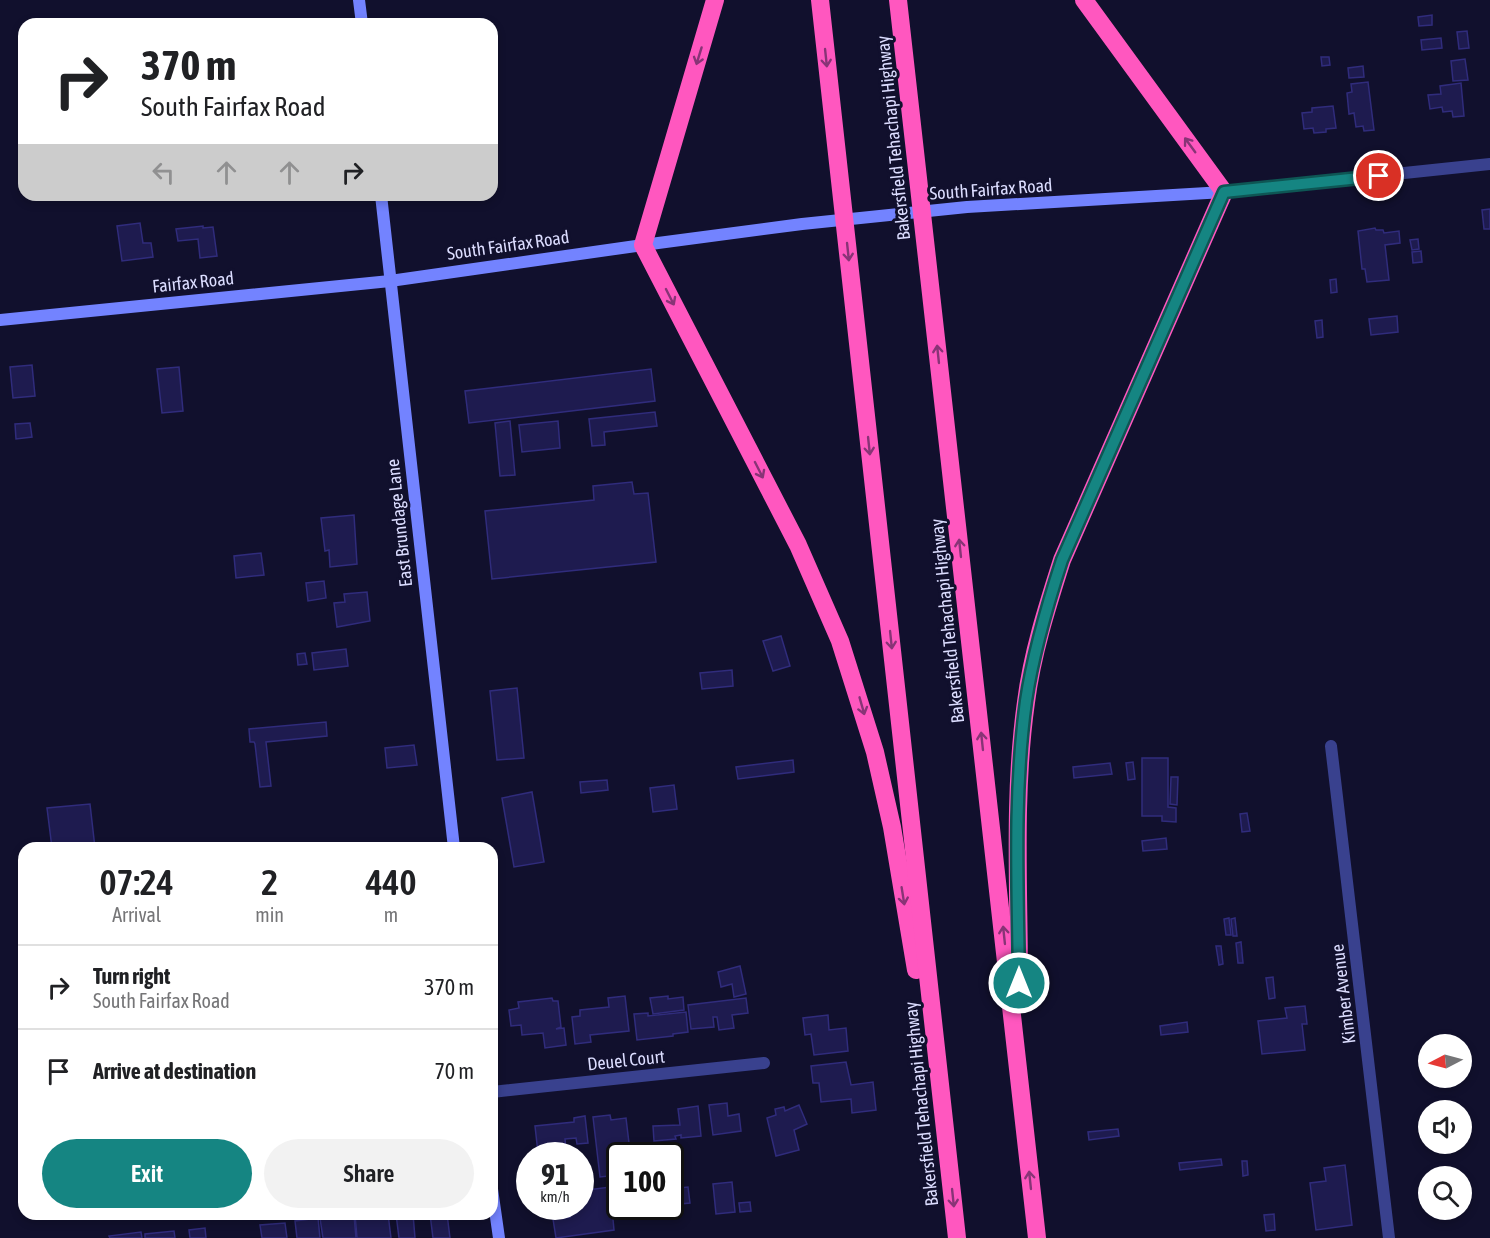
<!DOCTYPE html>
<html lang="en">
<head>
<meta charset="utf-8">
<style>
	:root { --surface:#fff; --page:#f2f2f2; --text:#202124; --muted:#757577; --line:#e0e0e0; --accent:#158582 }
	body { margin:0; font-family:"Asap Condensed",sans-serif; background:var(--page); color:var(--text); height:100vh; display:flex; flex-direction:column; font-size:22px; white-space:nowrap }
	* { box-sizing:border-box; margin:0 }
	p { font-size:20px; color:var(--muted) }
	.icon { flex:none; width:33px; height:33px; fill:none; stroke:currentColor; stroke-width:2; stroke-linecap:round; stroke-linejoin:round }
	.map { position:relative; flex:1; overflow:hidden }
	.panel { position:absolute; left:18px; top:842px; width:480px; height:378px; display:flex; flex-direction:column; background:var(--surface); border-radius:18px; box-shadow:0 3px 9px #0003 }
	.panel>* { flex:none }
	.hud { position:absolute; left:18px; top:18px; width:480px; height:183px; border-radius:18px; box-shadow:0 3px 9px #0003; background:#fff; color:var(--text); overflow:hidden }
	.needle { width:39px; rotate:264deg }
	.buttons { position:absolute; left:1418px; top:1034px; display:grid; gap:12px }
	.buttons a { display:grid; place-items:center; width:54px; height:54px; border-radius:50%; background:var(--surface); box-shadow:0 3px 9px #0003; font-size:30px }
	.speed { position:absolute; left:516px; top:1142px; display:flex; gap:12px; font-size:30px; font-weight:700; text-align:center }
	.speed>* { display:grid; place-content:center; width:78px; height:78px; border-radius:50%; background:var(--surface); box-shadow:0 3px 9px #0003; line-height:1 }
	.speed small { font-size:15px; font-weight:400 }
	.speed .limit { border:3px solid #111; border-radius:9px; background:#fff; color:#111 }
	.pin { position:absolute; display:grid; place-items:center; width:51px; height:51px; color:#fff; margin:-26px; border:3px solid #fff; border-radius:50%; box-shadow:0 2px 6px #0007 }
	.me { position:absolute; width:66px; margin:-33px; rotate:0deg; stroke-linejoin:round; filter:drop-shadow(0 0 4px #0008) }
	.turn { display:flex; align-items:center; gap:21px; height:126px; padding:0 24px; font-size:27px }
	.turn .icon { width:78px; height:78px; stroke-width:2.5 }
	.turn b { display:block; font-size:42px; line-height:51px }
	.lanes { display:flex; align-items:center; height:57px; padding:0 24px; background:#0003; justify-content:center; gap:30px; direction:ltr }
	.lanes .off { opacity:.35 }
	.eta { display:flex; justify-content:space-evenly; align-items:center; height:102px; text-align:center }
	.eta b { font-size:36px; font-weight:600; line-height:42px }
	.cta { display:flex; gap:12px; margin-top:auto; padding:12px 24px }
	.cta a { flex:1; height:69px; border-radius:36px; background:var(--accent); color:#fff; font-size:24px; font-weight:600; line-height:69px; text-align:center }
	.cta a+a { background:var(--page); color:var(--text) }
	ul { padding:0; list-style:none }
	li { display:flex; align-items:center; gap:18px; height:84px; padding:0 24px; border-top:2px solid var(--line) }
	li div { flex:1 }
	li b { display:block; font-size:22px }
	li em { font-style:normal }
	.map>svg:first-child { display:block }
	.building { fill:#1e1b4f; stroke:#302c7c; stroke-width:1.5 }
	.lines { fill:none; stroke-linecap:round; stroke-linejoin:round }
	.minor { stroke:#39418e; stroke-width:12 }
	.tertiary { stroke:#39418e; stroke-width:12 }
	.secondary { stroke:#7383ff; stroke-width:12 }
	.motorway { stroke:#ff57bf; stroke-width:18 }
	.oneway { stroke:#883476 }
	.route-casing { stroke:#0e5654; stroke-width:15 }
	.route { stroke:#158582; stroke-width:10 }
	.labels { text-anchor:middle; dominant-baseline:central; stroke-width:6; stroke-linejoin:round; paint-order:stroke }
	.street-label { font-size:18px; fill:#dcddff; stroke:#11102d }
</style>
</head>
<body>
<div class="map">
<svg width="1490" height="1238" viewBox="0 0 1490 1238">
	<rect width="100%" height="100%" fill="#11102d"/>
	<g class="building">
		<path d="M1432,15V25L1419,26L1418,17Z"/>
		<path d="M1467,31L1469,48L1459,49L1457,32Z"/>
		<path d="M1441,38L1442,48L1422,50L1421,40Z"/>
		<path d="M1321,57H1329L1330,65L1322,66Z"/>
		<path d="M1465,59L1468,80L1453,81L1451,61Z"/>
		<path d="M1363,66L1364,77L1349,78L1348,68Z"/>
		<path d="M1368,82L1374,130L1364,131L1363,126L1356,127L1354,113L1349,114L1347,93L1352,92L1351,84Z"/>
		<path d="M1461,83L1464,116L1453,117L1452,111L1443,112L1442,107L1430,109L1428,95L1441,94L1440,86Z"/>
		<path d="M1333,106L1336,128L1326,129V132L1314,133L1313,128L1304,129L1302,113L1312,112V108Z"/>
		<path d="M492,148H494L497,174L492,175Z"/>
		<path d="M1490,209V229H1484L1482,210Z"/>
		<path d="M140,223L143,243H151L153,257L122,261L117,226Z"/>
		<path d="M203,226V228L213,227L217,256L200,258L198,239L178,241L176,229Z"/>
		<path d="M1375,228L1376,230H1383L1384,233L1399,231L1400,243L1385,245L1389,280L1367,282L1365,269H1362L1358,231Z"/>
		<path d="M1418,239L1419,249L1412,250L1410,240Z"/>
		<path d="M1421,251L1422,262L1413,263L1412,252Z"/>
		<path d="M1336,279L1337,292L1331,293L1330,280Z"/>
		<path d="M1397,316L1398,332L1371,335L1369,319Z"/>
		<path d="M1322,320L1323,337L1317,338L1315,321Z"/>
		<path d="M32,365L35,396L13,398L10,367Z"/>
		<path d="M179,367L183,411L162,413L157,369Z"/>
		<path d="M651,369L655,401L469,423L465,391Z"/>
		<path d="M655,412L657,426L604,432L605,445L592,446L589,419Z"/>
		<path d="M510,421L515,475L500,476L495,423Z"/>
		<path d="M558,421L560,448L522,452L519,425Z"/>
		<path d="M30,423L32,437L16,439L15,424Z"/>
		<path d="M632,482L634,494L648,493L656,562L492,579L485,511L594,500L593,486Z"/>
		<path d="M354,515L357,564L330,567L329,550L325,551L321,518Z"/>
		<path d="M261,553L264,575L236,578L234,556Z"/>
		<path d="M324,581L326,598L308,601L306,583Z"/>
		<path d="M367,592L370,621L337,627L334,603L345,602L344,594Z"/>
		<path d="M781,636L790,666L773,671L763,641Z"/>
		<path d="M346,649L348,666L314,670L312,653Z"/>
		<path d="M305,653L307,664L298,665L297,654Z"/>
		<path d="M732,670L733,686L702,689L700,673Z"/>
		<path d="M517,688L524,758L497,760L490,691Z"/>
		<path d="M326,722L327,736L266,742L271,786L260,787L255,744L254,742H250L249,729Z"/>
		<path d="M414,745L417,765L387,768L385,748Z"/>
		<path d="M1142,758H1168V807L1176,808V822L1162,821V816H1142Z"/>
		<path d="M793,760L794,772L738,779L736,767Z"/>
		<path d="M1133,762L1135,779L1128,780L1126,763Z"/>
		<path d="M1110,763L1112,774L1074,778L1073,767Z"/>
		<path d="M1171,777H1178L1177,805L1170,804Z"/>
		<path d="M607,780L608,790L581,793L580,782Z"/>
		<path d="M674,785L677,809L653,812L650,788Z"/>
		<path d="M532,792L544,862L514,867L502,798Z"/>
		<path d="M90,804L95,848H52L47,808Z"/>
		<path d="M1247,813L1250,831L1242,832L1240,814Z"/>
		<path d="M1166,838L1167,849L1143,851L1142,841Z"/>
		<path d="M1229,918L1231,935H1226L1224,919Z"/>
		<path d="M1235,918L1237,936H1233L1231,919Z"/>
		<path d="M1241,942L1243,963H1238L1236,943Z"/>
		<path d="M1216,946H1221L1223,964L1219,965Z"/>
		<path d="M740,966L746,994L734,997L732,984L721,987L718,972Z"/>
		<path d="M1273,977L1275,998L1269,999L1266,978Z"/>
		<path d="M625,996L629,1031L590,1035L591,1042L575,1044L572,1017L580,1016V1010L609,1007L608,998Z"/>
		<path d="M668,996V999L683,997L684,1010L653,1014L650,998Z"/>
		<path d="M552,998L553,1001H558L561,1027L556,1029L564,1028L566,1045L545,1048L543,1033L522,1035L521,1025L511,1026L509,1010L519,1008L518,1002Z"/>
		<path d="M746,998L748,1013L732,1015L734,1028L719,1030L717,1017H713L714,1027L691,1029L688,1005Z"/>
		<path d="M1305,1006L1307,1024H1302L1305,1050L1262,1054L1258,1021L1287,1018L1285,1008Z"/>
		<path d="M686,1012L688,1032L673,1034V1036L637,1040L634,1014L648,1013V1016Z"/>
		<path d="M828,1015L829,1030L846,1028L848,1051L814,1055L811,1034L805,1035L803,1018Z"/>
		<path d="M1187,1022L1188,1032L1161,1035L1160,1026Z"/>
		<path d="M846,1062L851,1085L873,1082L876,1110L852,1113L851,1099L821,1102L819,1083H813L811,1066Z"/>
		<path d="M727,1103L728,1116L739,1114L741,1131L713,1135L709,1105Z"/>
		<path d="M799,1105L807,1124L794,1130L799,1150L776,1156L767,1118L776,1115L775,1109L784,1107L785,1111Z"/>
		<path d="M698,1106L701,1136L681,1138V1135L675,1136L676,1139L654,1141L653,1126L680,1125L678,1109Z"/>
		<path d="M610,1115L611,1120L626,1118L629,1143L614,1145L617,1175L600,1177L593,1117Z"/>
		<path d="M585,1116L588,1143L577,1144L576,1138L565,1139L566,1150L538,1153L535,1126L574,1122V1118Z"/>
		<path d="M1118,1129L1119,1136L1089,1140L1088,1132Z"/>
		<path d="M650,1149V1155H624L623,1151Z"/>
		<path d="M1221,1159L1222,1165L1180,1170L1179,1163Z"/>
		<path d="M1242,1161H1247L1248,1175L1243,1176Z"/>
		<path d="M1345,1165L1352,1225L1316,1230L1310,1183L1326,1181L1324,1168Z"/>
		<path d="M732,1182L735,1212L716,1214L713,1184Z"/>
		<path d="M610,1187L614,1230L556,1238L553,1219L570,1217L568,1206H580V1191Z"/>
		<path d="M688,1187L690,1203L670,1205V1189Z"/>
		<path d="M750,1202L751,1211L740,1212L739,1203Z"/>
		<path d="M355,1214H388L391,1238H357Z"/>
		<path d="M396,1214H413L415,1238H399Z"/>
		<path d="M430,1214H447L450,1238H433Z"/>
		<path d="M1274,1214L1275,1230L1266,1231L1264,1215Z"/>
		<path d="M354,1215L356,1238H323L320,1218Z"/>
		<path d="M318,1218L320,1238H297L295,1221Z"/>
		<path d="M285,1223L287,1238H262L260,1225Z"/>
		<path d="M205,1228L206,1238H190L189,1230Z"/>
		<path d="M174,1231L175,1238H145V1234Z"/>
		<path d="M141,1232L142,1238H110L109,1236Z"/>
	</g>
	<g class="lines">
		<g class="minor">
			<path d="M1331,746L1389,1238"/>
			<path d="M492,1092L764,1063"/>
		</g>
		<path class="tertiary" d="M1224,192L1490,164"/>
		<g class="secondary">
			<path d="M359,0L362,24"/>
			<path d="M381,195L454,848"/>
			<path d="M0,320L390,281L643,245L802,224L967,207L1224,192"/>
			<path d="M492,1189L499,1238"/>
		</g>
		<g class="motorway">
			<path d="M715,0L643,245L798,545L840,641L875,752L892,827L916,970"/>
			<path d="M820,0L957,1238"/>
			<path d="M898,0L1037,1238"/>
			<path d="M1019,982C1019,889 1013,795 1026,702C1032,654 1047,607 1062,560L1224,192L1084,0"/>
		</g>
	</g>
	<defs><path id="oneway-shaft" d="M-6 0H5M1.5-3L5.5 0L1.5 3" fill="none" stroke-width="1.6" stroke-linecap="round" stroke-linejoin="round" transform="scale(1.5)"/></defs>
	<g class="oneway">
		<use href="#oneway-shaft" transform="translate(699 56) rotate(107)"/>
		<use href="#oneway-shaft" transform="translate(826 58) rotate(84)"/>
		<use href="#oneway-shaft" transform="translate(1190 145) rotate(-126)"/>
		<use href="#oneway-shaft" transform="translate(848 252) rotate(84)"/>
		<use href="#oneway-shaft" transform="translate(670 297) rotate(63)"/>
		<use href="#oneway-shaft" transform="translate(938 354) rotate(-96)"/>
		<use href="#oneway-shaft" transform="translate(869 446) rotate(84)"/>
		<use href="#oneway-shaft" transform="translate(759 470) rotate(63)"/>
		<use href="#oneway-shaft" transform="translate(960 548) rotate(-96)"/>
		<use href="#oneway-shaft" transform="translate(891 640) rotate(84)"/>
		<use href="#oneway-shaft" transform="translate(862 706) rotate(74)"/>
		<use href="#oneway-shaft" transform="translate(982 741) rotate(-96)"/>
		<use href="#oneway-shaft" transform="translate(903 896) rotate(81)"/>
		<use href="#oneway-shaft" transform="translate(1004 935) rotate(-96)"/>
		<use href="#oneway-shaft" transform="translate(1030 1180) rotate(-96)"/>
		<use href="#oneway-shaft" transform="translate(953 1198) rotate(84)"/>
	</g>
	<g class="lines">
		<defs>
			<path id="route" d="M1019,983C1018,890 1013,794 1026,701C1033,653 1047,606 1062,560L1224,192L1379,176"/>
		</defs>
		<use href="#route" class="route-casing"/>
		<use href="#route" class="route"/>
	</g>
	<g class="labels">
		<g class="street-label">
			<text transform="translate(893 138) rotate(-96)">Bakersfield Tehachapi Highway</text>
			<text transform="translate(991 189) rotate(-4)">South Fairfax Road</text>
			<text transform="translate(508 245) rotate(-8)">South Fairfax Road</text>
			<text transform="translate(193 282) rotate(-6)">Fairfax Road</text>
			<text transform="translate(399 523) rotate(-96)">East Brundage Lane</text>
			<text transform="translate(947 621) rotate(-96)">Bakersfield Tehachapi Highway</text>
			<text transform="translate(1343 994) rotate(-97)">Kimber Avenue</text>
			<text transform="translate(626 1060) rotate(-6)">Deuel Court</text>
			<text transform="translate(921 1104) rotate(-96)">Bakersfield Tehachapi Highway</text>
		</g>
	</g>
</svg>
<div class="buttons">
<a><svg class="needle" viewBox="-14 -14 28 28"><path d="M0-13l5 13h-10z" fill="#e53935"/><path d="M0 13l5-13h-10z" fill="#757577"/></svg></a>
<a><svg class="icon" aria-label="sound" viewBox="0 0 24 24"><path d="M4 9h4l5-4v14l-5-4H4zM17 9q2 3 0 6"/></svg></a>
<a><svg class="icon" aria-label="search" viewBox="0 0 24 24"><circle cx="10" cy="10" r="6"/><path d="M15 15l6 6"/></svg></a>
</div>
<div class="speed"><div>91<small>km/h</small></div><div class="limit">100</div></div>
<div class="pin" style="left:1379px;top:176px;background:#d93025"><svg class="icon" aria-label="arrive" viewBox="0 0 24 24"><path d="M6 21V4h12l-3 4 3 4H6"/></svg></div>
<svg class="me" style="left:1019px;top:983px" viewBox="-20 -20 40 40"><circle r="17" fill="#158582" stroke="#fff" stroke-width="3"/><path d="M0-11L8 9 0 5-8 9z" fill="#fff"/></svg>
<div class="hud">
<div class="turn"><svg class="icon" aria-label="right" viewBox="0 0 24 24"><path d="M7 20v-9h11M14 6l5 5-5 5"/></svg><div><b>370 m</b>South Fairfax Road</div></div>
<div class="lanes"><svg class="icon off" aria-label="left" viewBox="0 0 24 24"><path d="M17 20v-9H6M10 6l-5 5 5 5"/></svg><svg class="icon off" aria-label="ahead" viewBox="0 0 24 24"><path d="M12 20V5M6 11l6-6 6 6"/></svg><svg class="icon off" aria-label="ahead" viewBox="0 0 24 24"><path d="M12 20V5M6 11l6-6 6 6"/></svg><svg class="icon" aria-label="right" viewBox="0 0 24 24"><path d="M7 20v-9h11M14 6l5 5-5 5"/></svg></div>
</div>
<section class="panel">
<div class="eta">
<div><b>07:24</b><p>Arrival</p></div>
<div><b>2</b><p>min</p></div>
<div><b>440</b><p>m</p></div>
</div>
<ul>
<li><svg class="icon" aria-label="right" viewBox="0 0 24 24"><path d="M7 20v-9h11M14 6l5 5-5 5"/></svg><div><b>Turn right</b><p>South Fairfax Road</p></div><em>370 m</em></li>
<li><svg class="icon" aria-label="arrive" viewBox="0 0 24 24"><path d="M6 21V4h12l-3 4 3 4H6"/></svg><div><b>Arrive at destination</b></div><em>70 m</em></li>
</ul>
<div class="cta"><a>Exit</a><a>Share</a></div>
</section>
</div>
</body>
</html>
